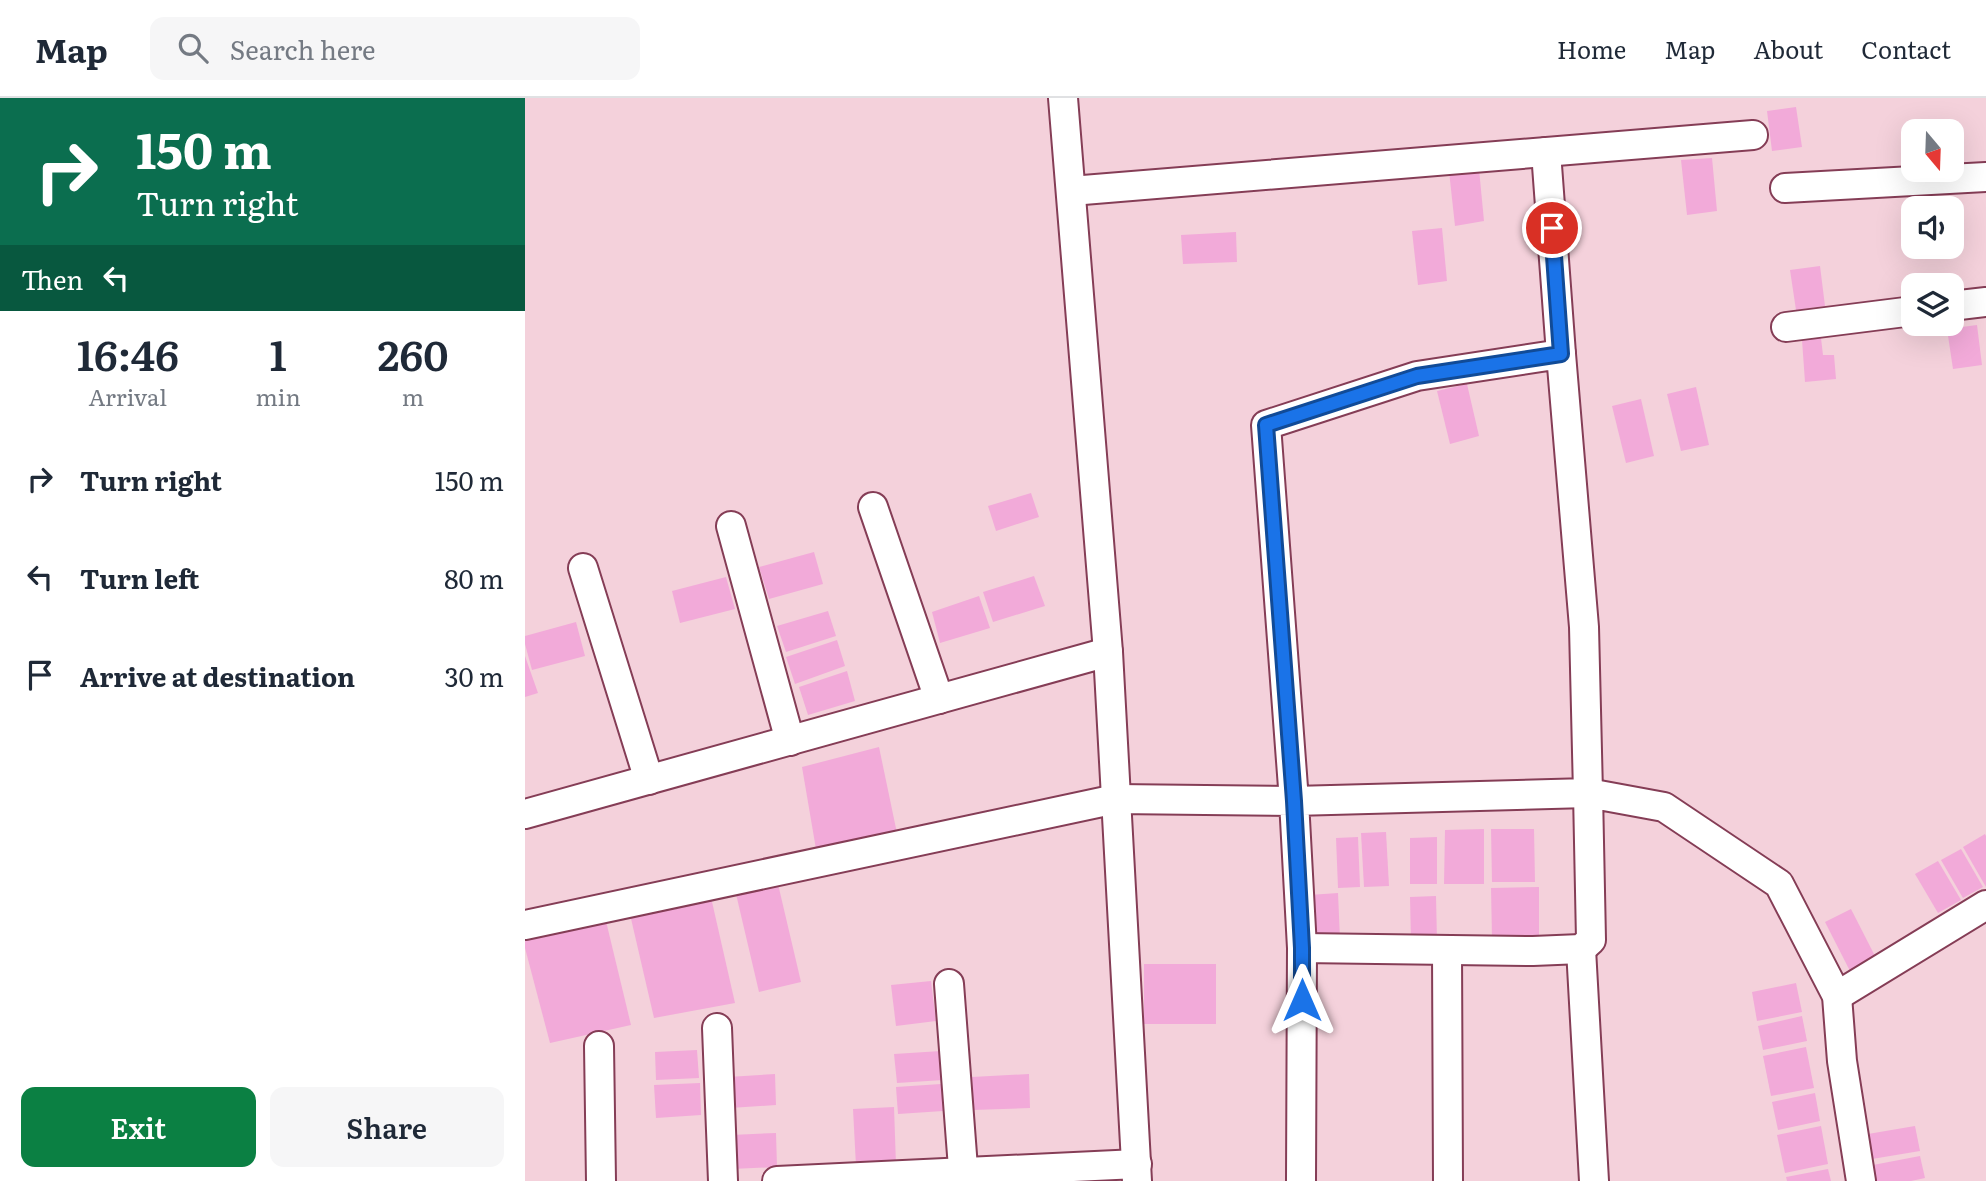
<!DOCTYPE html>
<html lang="en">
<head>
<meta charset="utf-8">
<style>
	:root { --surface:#fff; --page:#f6f6f7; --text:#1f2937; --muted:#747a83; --line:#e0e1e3; --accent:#0b8043 }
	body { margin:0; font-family:Literata,serif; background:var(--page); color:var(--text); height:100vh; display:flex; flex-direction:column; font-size:26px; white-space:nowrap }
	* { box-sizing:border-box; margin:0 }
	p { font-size:23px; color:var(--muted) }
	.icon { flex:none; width:38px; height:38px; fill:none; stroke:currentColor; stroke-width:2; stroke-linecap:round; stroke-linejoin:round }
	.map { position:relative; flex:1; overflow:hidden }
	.side { display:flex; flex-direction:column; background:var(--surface); width:525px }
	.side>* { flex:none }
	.guide { background:#0b6e4f; color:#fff; overflow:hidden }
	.needle { width:46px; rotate:161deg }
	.fabs { position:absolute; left:1376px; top:21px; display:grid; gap:14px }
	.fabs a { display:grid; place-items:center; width:63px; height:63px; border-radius:14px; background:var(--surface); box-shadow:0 7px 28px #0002; font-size:35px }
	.pin { position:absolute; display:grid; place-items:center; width:60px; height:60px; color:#fff; margin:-30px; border:4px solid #fff; border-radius:50%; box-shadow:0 2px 7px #0007 }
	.me { position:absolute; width:77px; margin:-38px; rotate:0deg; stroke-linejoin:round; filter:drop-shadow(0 0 5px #0008) }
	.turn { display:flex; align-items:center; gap:24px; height:147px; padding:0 21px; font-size:32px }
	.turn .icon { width:91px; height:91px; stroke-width:2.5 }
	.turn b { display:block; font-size:49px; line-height:60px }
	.then { display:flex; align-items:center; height:66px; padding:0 21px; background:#0003; gap:14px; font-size:26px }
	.eta { display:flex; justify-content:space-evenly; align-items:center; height:119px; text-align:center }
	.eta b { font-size:42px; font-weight:600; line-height:49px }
	.primary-button { display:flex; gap:14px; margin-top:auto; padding:14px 21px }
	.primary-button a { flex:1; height:80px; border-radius:14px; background:var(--accent); color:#fff; font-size:28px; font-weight:600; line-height:80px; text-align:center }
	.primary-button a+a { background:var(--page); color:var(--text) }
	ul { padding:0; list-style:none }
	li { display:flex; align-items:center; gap:21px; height:98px; padding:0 21px }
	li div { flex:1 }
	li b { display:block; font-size:26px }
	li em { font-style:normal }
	header { display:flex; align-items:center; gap:42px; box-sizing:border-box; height:98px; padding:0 35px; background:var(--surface); border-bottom:2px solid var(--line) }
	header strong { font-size:33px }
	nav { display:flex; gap:38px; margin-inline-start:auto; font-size:24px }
	.search { width:490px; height:63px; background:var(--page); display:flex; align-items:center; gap:18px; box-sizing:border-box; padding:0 24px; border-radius:14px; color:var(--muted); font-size:26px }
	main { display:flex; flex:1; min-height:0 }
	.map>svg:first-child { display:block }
	.building { fill:#f2aad9 }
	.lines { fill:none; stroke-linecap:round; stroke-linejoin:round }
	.minor-casing { stroke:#853d56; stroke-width:32 }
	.minor { stroke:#fff; stroke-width:28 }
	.route-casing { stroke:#114b97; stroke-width:18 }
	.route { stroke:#1a73e8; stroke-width:12 }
</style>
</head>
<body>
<header>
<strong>Map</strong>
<div class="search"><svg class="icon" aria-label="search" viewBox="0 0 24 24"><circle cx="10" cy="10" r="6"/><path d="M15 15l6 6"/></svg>Search here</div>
<nav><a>Home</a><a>Map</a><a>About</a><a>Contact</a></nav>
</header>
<main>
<section class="side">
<div class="guide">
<div class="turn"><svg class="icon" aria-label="right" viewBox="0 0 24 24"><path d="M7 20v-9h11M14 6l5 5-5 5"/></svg><div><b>150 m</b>Turn right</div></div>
<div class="then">Then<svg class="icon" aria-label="left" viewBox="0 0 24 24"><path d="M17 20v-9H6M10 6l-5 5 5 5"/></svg></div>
</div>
<div class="eta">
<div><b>16:46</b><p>Arrival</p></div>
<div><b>1</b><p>min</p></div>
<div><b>260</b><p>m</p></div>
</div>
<ul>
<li><svg class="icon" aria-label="right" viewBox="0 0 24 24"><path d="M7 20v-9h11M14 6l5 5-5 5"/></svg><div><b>Turn right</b></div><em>150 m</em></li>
<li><svg class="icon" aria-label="left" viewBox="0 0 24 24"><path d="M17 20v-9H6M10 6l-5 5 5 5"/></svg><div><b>Turn left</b></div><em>80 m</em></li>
<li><svg class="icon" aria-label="arrive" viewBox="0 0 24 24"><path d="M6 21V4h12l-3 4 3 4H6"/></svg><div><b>Arrive at destination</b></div><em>30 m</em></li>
</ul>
<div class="primary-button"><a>Exit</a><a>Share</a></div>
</section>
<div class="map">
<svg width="1461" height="1083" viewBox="0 0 1461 1083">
	<rect width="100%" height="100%" fill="#f4d1db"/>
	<g class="building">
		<path d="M1271,9L1277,49L1247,53L1242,13Z"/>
		<path d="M1187,60L1192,113L1162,117L1156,62Z"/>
		<path d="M954,71L959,123L930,128L924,73Z"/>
		<path d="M1388,116V149H1413L1414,153L1385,157L1379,117Z"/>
		<path d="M917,130L922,183L893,187L887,133Z"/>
		<path d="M711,134L712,164L658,166L656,137Z"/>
		<path d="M1295,168L1300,208L1271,212L1265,172Z"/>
		<path d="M1452,227L1457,267L1428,271L1422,231Z"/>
		<path d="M1296,240L1298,257H1309L1311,281L1280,284L1277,242Z"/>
		<path d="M942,286L954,338L925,346L912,293Z"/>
		<path d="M1171,289L1184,347L1156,353L1142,296Z"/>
		<path d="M1116,301L1129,358L1101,365L1087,308Z"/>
		<path d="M506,395L514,419L471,433L463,408Z"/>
		<path d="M289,454L298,486L244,501L234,469Z"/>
		<path d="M509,478L520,508L468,524L458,494Z"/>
		<path d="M201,479L210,511L155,525L147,493Z"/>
		<path d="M454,498L465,530L415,545L407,514Z"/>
		<path d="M303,513L311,538L261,554L252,528Z"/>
		<path d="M51,524L60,558L7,572L0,546V538Z"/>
		<path d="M312,542L320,568L270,586L261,559Z"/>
		<path d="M0,558L13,595L0,599Z"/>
		<path d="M322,573L330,603L283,617L274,589Z"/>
		<path d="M354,649L373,740L292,757L277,669Z"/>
		<path d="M959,731V786H919L920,732Z"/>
		<path d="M966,731H1009L1010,784H967Z"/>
		<path d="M861,734L864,788L839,789L836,735Z"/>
		<path d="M1460,736L1461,738V789L1438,749Z"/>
		<path d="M833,739L835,789L813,790L811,740Z"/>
		<path d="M912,739V786H885V740Z"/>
		<path d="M1436,751L1458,789L1438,800L1416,762Z"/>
		<path d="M1413,763L1436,802L1413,815L1390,776Z"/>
		<path d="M253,786L276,884L234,894L211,796Z"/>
		<path d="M1014,789V839L967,840L966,790Z"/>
		<path d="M185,795L210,905L129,920L104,812Z"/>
		<path d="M813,795L815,841L786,842L784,797Z"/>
		<path d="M911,798L912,843L886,844L885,799Z"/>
		<path d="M1326,811L1351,860L1325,873L1300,824Z"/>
		<path d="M80,819L106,927L25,945L0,850V835Z"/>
		<rect x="619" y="866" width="72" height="60"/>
		<path d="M406,883L411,923L371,928L366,887Z"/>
		<path d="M1271,885L1277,914L1232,923L1227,894Z"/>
		<path d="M1277,918L1282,943L1238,952L1233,928Z"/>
		<path d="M1281,949L1289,990L1246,998L1238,958Z"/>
		<path d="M172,952L174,980L131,982L130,954Z"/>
		<path d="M416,953L418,982L372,985L369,956Z"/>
		<path d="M250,976L251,1007L205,1010L203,979Z"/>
		<path d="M504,976L505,1010L448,1012L447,979Z"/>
		<path d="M175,985L176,1017L131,1020L129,987Z"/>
		<path d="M416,986L418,1013L373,1016L371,989Z"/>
		<path d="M1290,995L1295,1023L1253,1032L1247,1004Z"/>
		<path d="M369,1009L371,1067L331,1068L328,1011Z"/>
		<path d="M1296,1028L1303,1066L1260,1075L1252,1037Z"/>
		<path d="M1390,1028L1395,1053L1347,1061L1343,1036Z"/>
		<path d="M251,1035L252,1069L207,1071L206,1037Z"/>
		<path d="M1395,1058L1400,1080L1386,1083H1351L1348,1067Z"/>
		<path d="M1303,1071L1306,1083H1262L1261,1079Z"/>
	</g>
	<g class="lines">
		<defs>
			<g id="minor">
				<path d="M538,0L583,554"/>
				<path d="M1021,54L1036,256"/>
				<path d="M1260,90L1461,79"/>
				<path d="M546,93L1228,37"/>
				<path d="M1426,208L1461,204"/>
				<path d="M1261,229L1388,213"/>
				<path d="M348,409L414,601"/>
				<path d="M206,428L265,643"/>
				<path d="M58,470L124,682"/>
				<path d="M0,716L583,554L612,1083"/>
				<path d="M0,827L591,701L769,703L1063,695L1059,529L1036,256L892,278L741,327L769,703L777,850"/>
				<path d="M1056,851L1069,1083"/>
				<path d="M922,852L923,1083"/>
				<path d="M424,886L439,1083"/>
				<path d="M1312,898L1461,807"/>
				<path d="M192,930L198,1083"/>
				<path d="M74,948L76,1083"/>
				<path d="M252,1083L612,1066"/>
				<path d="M776,1083L777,850L1008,853L1056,851L1066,842L1063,695L1139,709L1254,786L1312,898L1317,963L1336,1083"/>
			</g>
		</defs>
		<use href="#minor" class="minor-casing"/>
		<use href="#minor" class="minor"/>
	</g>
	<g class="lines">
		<defs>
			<path id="route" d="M777,902V850L769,703L741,327L892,278L1036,256L1027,130"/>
		</defs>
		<use href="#route" class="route-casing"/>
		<use href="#route" class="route"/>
	</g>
</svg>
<div class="fabs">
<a><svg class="needle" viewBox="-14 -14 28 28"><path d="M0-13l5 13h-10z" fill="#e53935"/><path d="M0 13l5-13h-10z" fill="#747a83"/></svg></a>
<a><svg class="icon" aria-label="sound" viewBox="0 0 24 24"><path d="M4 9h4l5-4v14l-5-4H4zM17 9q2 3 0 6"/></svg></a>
<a><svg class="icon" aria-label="layers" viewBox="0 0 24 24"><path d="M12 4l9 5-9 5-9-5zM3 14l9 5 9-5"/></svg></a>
</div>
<div class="pin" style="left:1027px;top:130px;background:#d93025"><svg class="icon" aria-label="arrive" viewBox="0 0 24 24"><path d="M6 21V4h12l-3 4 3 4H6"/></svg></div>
<svg class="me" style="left:777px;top:902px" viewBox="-20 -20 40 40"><path d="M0-17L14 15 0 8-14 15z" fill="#1a73e8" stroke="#fff" stroke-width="4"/></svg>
</div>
</main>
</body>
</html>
